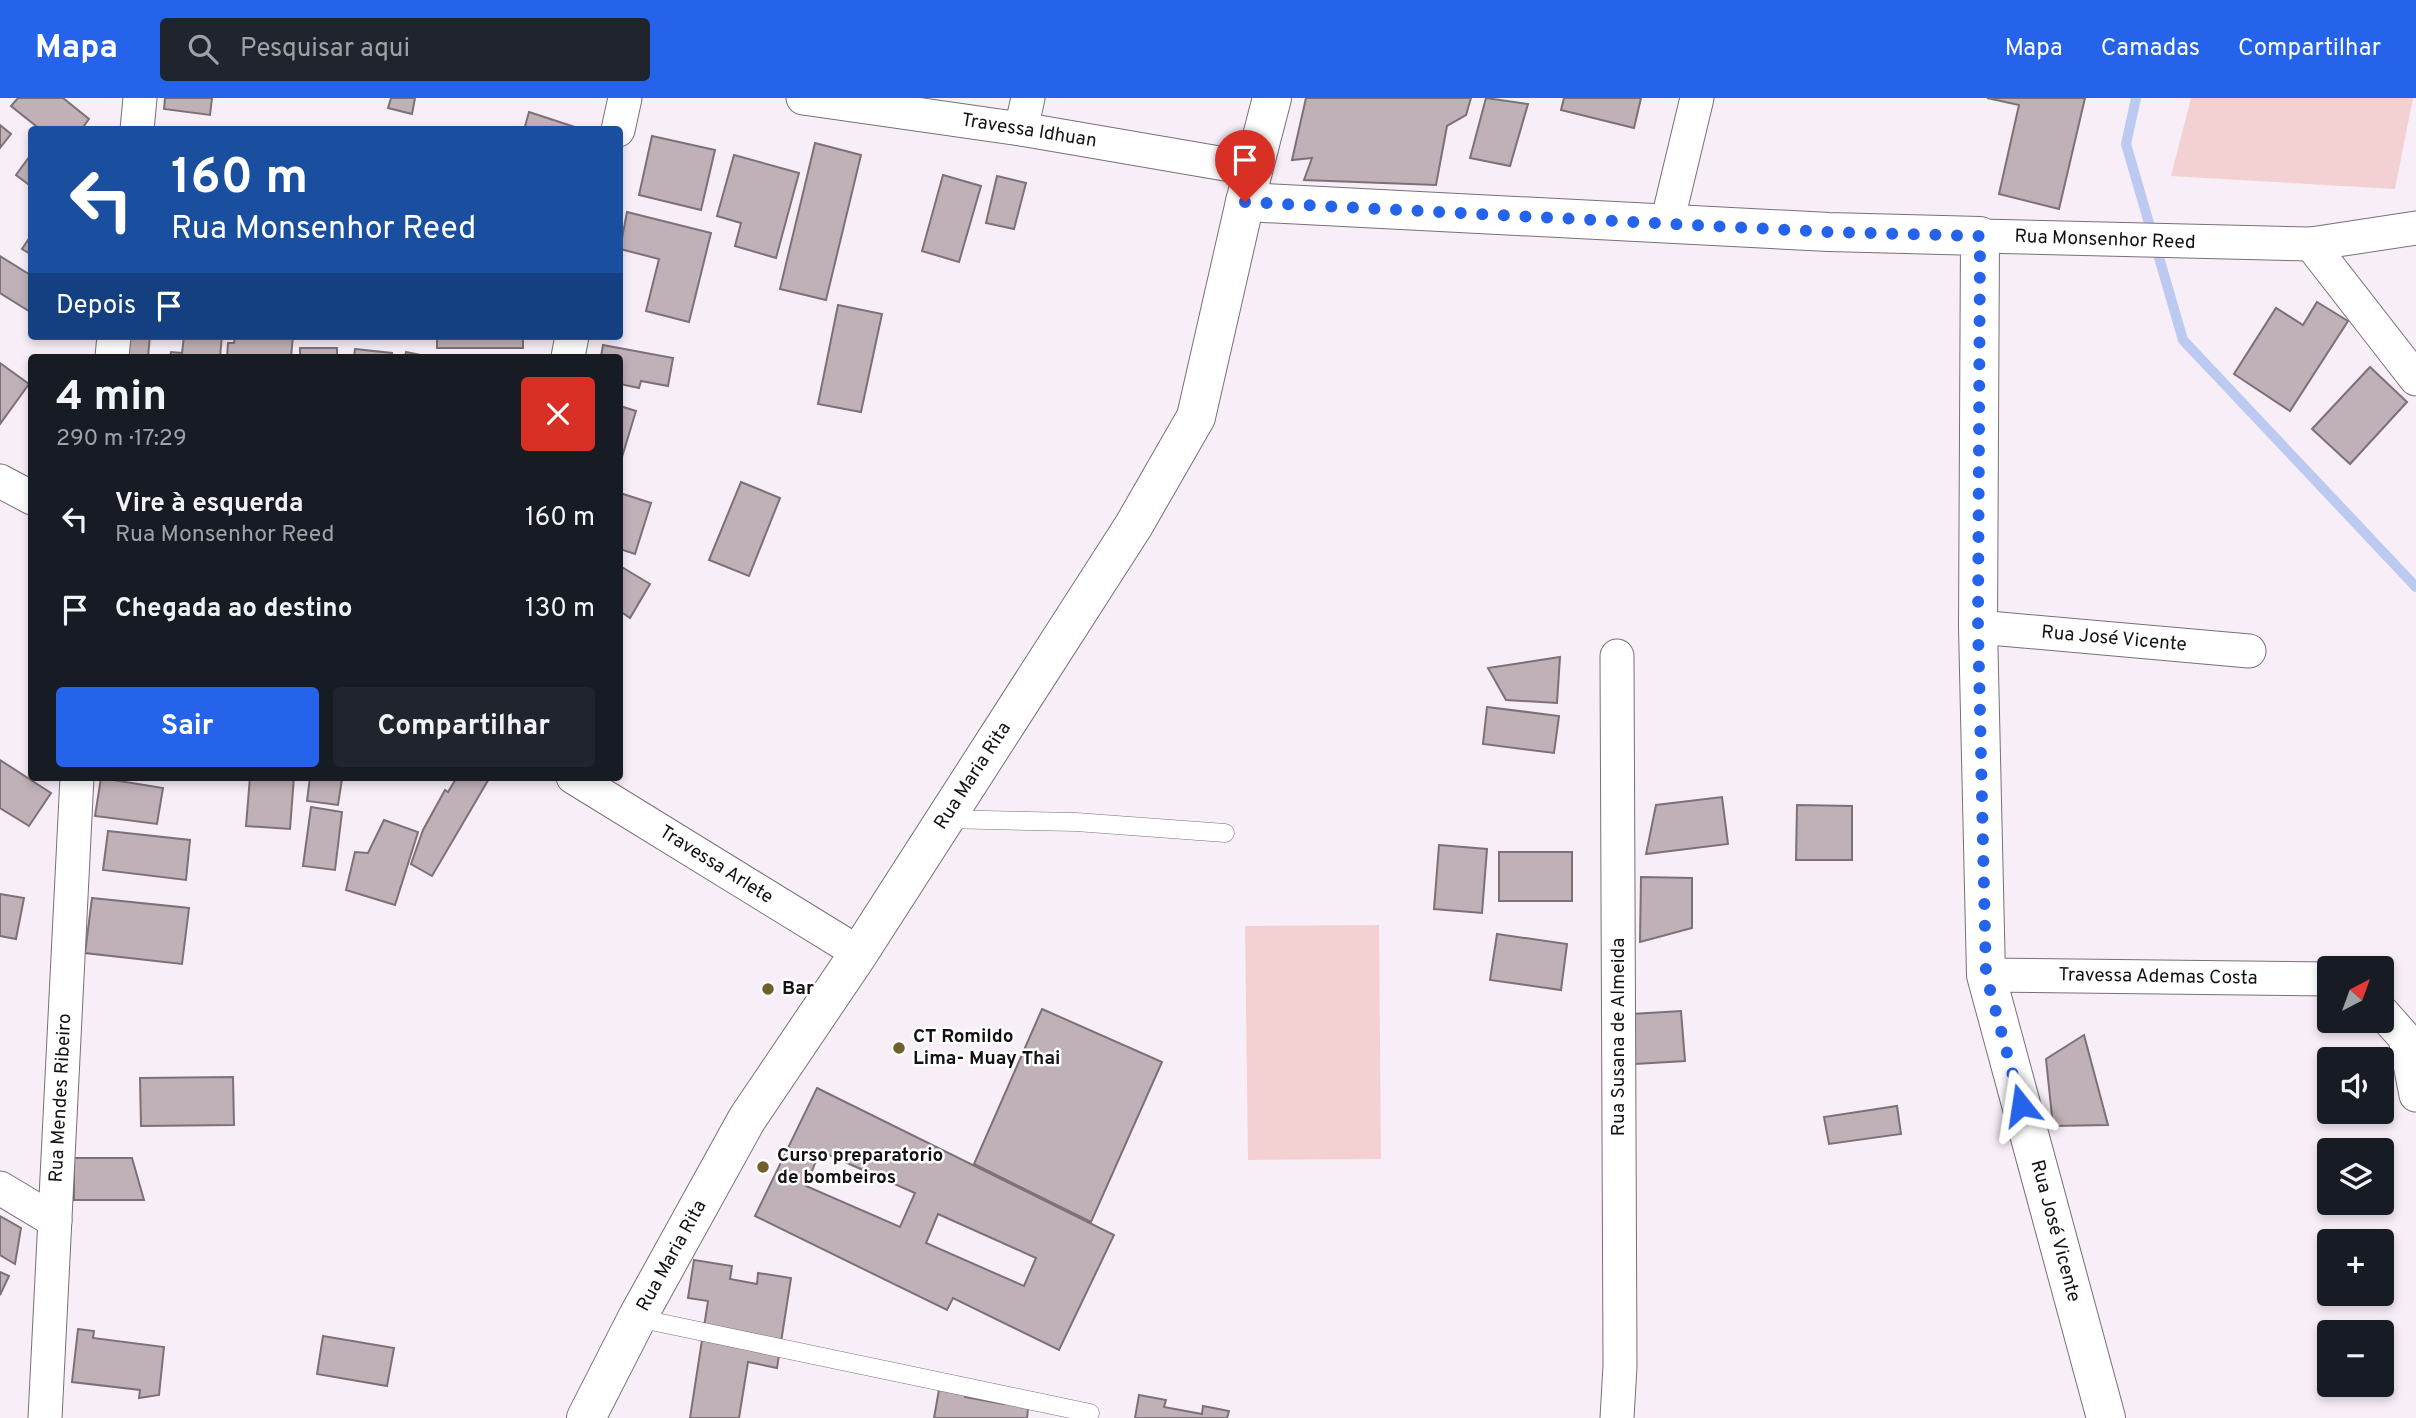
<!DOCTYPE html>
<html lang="pt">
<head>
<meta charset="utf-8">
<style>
	:root { --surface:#171b24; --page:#20242c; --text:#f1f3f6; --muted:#9ea1a6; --accent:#2563eb }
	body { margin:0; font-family:Overpass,sans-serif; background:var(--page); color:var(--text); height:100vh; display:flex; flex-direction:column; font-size:26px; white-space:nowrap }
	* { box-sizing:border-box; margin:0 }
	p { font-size:23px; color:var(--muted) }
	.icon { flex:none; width:38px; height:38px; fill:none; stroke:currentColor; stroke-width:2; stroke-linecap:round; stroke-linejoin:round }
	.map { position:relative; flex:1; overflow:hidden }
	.sheet { position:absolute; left:28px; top:256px; width:595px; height:427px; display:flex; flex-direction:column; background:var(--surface); border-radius:7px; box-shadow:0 4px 10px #0003 }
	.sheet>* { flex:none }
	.guide { position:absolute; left:28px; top:28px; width:595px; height:214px; border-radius:7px; box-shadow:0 4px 10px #0003; background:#1a4fa0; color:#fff; overflow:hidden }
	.needle { width:46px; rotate:41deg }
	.tools { position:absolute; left:2317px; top:858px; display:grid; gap:14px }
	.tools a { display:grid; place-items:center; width:77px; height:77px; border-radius:7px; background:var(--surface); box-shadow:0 4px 10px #0003; font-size:35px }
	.pin { position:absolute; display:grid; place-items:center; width:60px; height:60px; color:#fff; margin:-72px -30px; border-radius:50% 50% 50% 0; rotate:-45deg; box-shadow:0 0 7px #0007 }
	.pin .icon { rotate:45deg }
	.me { position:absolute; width:77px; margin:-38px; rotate:345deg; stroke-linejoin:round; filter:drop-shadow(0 0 5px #0008) }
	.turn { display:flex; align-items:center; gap:24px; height:147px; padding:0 28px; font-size:32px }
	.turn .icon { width:91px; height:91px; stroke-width:2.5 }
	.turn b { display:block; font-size:49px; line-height:60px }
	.then { display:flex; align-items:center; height:66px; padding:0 28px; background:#0003; gap:14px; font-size:26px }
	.round { display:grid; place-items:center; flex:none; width:74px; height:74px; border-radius:7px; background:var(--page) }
	.headline { display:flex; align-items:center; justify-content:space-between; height:119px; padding:0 28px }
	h1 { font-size:42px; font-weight:700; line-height:52px }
	.cta { display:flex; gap:14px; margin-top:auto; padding:14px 28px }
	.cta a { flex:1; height:80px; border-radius:7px; background:var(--accent); color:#fff; font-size:28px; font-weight:700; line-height:80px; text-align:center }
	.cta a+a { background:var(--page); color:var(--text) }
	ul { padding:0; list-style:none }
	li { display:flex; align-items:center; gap:21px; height:91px; padding:0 28px }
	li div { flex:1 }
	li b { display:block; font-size:26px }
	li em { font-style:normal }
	header { display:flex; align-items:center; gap:42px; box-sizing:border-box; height:98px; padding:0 35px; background:var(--accent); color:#fff }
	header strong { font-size:33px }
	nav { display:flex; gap:38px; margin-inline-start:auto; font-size:24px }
	.search { width:490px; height:63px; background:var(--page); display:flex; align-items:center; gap:18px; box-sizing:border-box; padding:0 24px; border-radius:7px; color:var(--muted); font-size:26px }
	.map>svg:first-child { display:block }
	.green { fill:#f3d1d3 }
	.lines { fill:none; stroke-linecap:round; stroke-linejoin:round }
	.stream { stroke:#bcc9f0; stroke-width:10 }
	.building { fill:#bfb1b7; stroke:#7d7076; stroke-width:2; fill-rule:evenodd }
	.service-casing { stroke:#786f79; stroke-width:19 }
	.minor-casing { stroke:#786f79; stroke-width:35 }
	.tertiary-casing { stroke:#786f79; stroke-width:40 }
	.service { stroke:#fff; stroke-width:18 }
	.minor { stroke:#fff; stroke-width:33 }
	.tertiary { stroke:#fff; stroke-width:38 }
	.route { stroke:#2563eb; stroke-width:12; stroke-dasharray:0 21.6 }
	.poi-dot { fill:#70602e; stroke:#fff; stroke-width:2.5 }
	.labels { text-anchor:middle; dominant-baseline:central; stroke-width:5; stroke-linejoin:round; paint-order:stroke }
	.street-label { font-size:19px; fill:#151115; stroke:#fff }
	.poi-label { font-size:19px; font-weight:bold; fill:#151115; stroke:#fff; text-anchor:start }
</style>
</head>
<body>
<header>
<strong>Mapa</strong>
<div class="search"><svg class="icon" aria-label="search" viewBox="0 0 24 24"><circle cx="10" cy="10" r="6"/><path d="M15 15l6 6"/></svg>Pesquisar aqui</div>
<nav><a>Mapa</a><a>Camadas</a><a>Compartilhar</a></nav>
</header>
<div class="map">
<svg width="2416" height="1320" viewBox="0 0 2416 1320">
	<rect width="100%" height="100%" fill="#f7eef8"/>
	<g class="green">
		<path d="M2191,0H2413L2395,91L2171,78Z"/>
		<path d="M1379,827L1381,1061L1248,1062L1245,828Z"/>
	</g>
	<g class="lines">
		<path class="stream" d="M2136,0L2126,46L2183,242L2416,489"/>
	</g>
	<g class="building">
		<path d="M18,0H63L89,21L81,32H41L11,8Z"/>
		<path d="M165,0H212L210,17L164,11Z"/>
		<path d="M391,0H415L412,16L388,10Z"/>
		<path d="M1306,0H1471L1466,17L1447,28L1436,87L1304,82L1312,60L1292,62Z"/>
		<path d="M1486,0L1528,6L1510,68L1470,60Z"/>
		<path d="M1564,0H1641L1634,30L1561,12Z"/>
		<path d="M1987,0H2085L2059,111L1999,96L2019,7Z"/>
		<path d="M529,14L584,32H524Z"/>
		<path d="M0,27L11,36L0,50Z"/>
		<path d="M652,38L715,52L701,112L639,97Z"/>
		<path d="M815,45L861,57L826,202L780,191Z"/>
		<path d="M32,55V89L16,77Z"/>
		<path d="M734,57L799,75L776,160L735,148L741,125L717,118Z"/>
		<path d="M943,77L981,88L959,164L922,153Z"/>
		<path d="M997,78L1026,85L1014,131L986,125Z"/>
		<path d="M627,114L711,135L689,224L646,213L659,161L620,151Z"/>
		<path d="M32,136V157L22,151Z"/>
		<path d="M0,158L32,178V215L0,195Z"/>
		<path d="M2317,204L2348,223L2290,313L2234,276L2276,210L2303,227Z"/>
		<path d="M838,207L882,216L861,314L818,306Z"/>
		<path d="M130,238H150L148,259H127Z"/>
		<path d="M182,238H222L220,259H170L171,254L182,255L184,238Z"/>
		<path d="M235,238H293L291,259H227L228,245H234Z"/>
		<rect x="437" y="238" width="86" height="12"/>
		<path d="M603,247L673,260L668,288L641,283L639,290L620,286V259H601Z"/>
		<rect x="300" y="250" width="37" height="9"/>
		<path d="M355,251L392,255V259H354Z"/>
		<path d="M406,254L430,259H405Z"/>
		<path d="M0,265L29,286L0,326Z"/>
		<path d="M2370,269L2407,304L2350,366L2312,331Z"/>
		<path d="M620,308L636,313L622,359H620Z"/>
		<path d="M741,384L780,400L749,478L709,462Z"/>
		<path d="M620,395L651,405L635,456L620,451Z"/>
		<path d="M620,468L650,486L630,520L620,513Z"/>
		<path d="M1560,559L1557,605L1506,602L1488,570Z"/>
		<path d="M1487,609L1559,618L1554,655L1483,646Z"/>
		<path d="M0,662L51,695L29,728L0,710Z"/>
		<path d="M250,679H294L290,731L246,728Z"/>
		<path d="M310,679L342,681L338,707L307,703Z"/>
		<path d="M457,679H490L432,778L411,766L423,732L445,692L448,694Z"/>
		<path d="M101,680L163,690L157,726L95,718Z"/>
		<path d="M1722,699L1728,746L1646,756L1656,707Z"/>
		<path d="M1797,707L1852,708V762H1796Z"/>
		<path d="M311,709L342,714L335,772L303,768Z"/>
		<path d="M384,722L418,734L395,807L346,792L355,754L368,755Z"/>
		<path d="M108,733L190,742L186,782L103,772Z"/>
		<path d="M1439,747L1487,751L1482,815L1434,811Z"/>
		<rect x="1499" y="754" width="73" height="49"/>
		<path d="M1641,779L1692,780V830L1640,844Z"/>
		<path d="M0,796L24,800L16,841L0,838Z"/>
		<path d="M92,800L189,810L182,866L85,855Z"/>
		<path d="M1497,836L1567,846L1561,892L1490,882Z"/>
		<path d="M1042,911L1162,964L1091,1124L974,1066Z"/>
		<path d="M1681,913L1685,963L1635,966L1632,916Z"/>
		<path d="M2084,937L2108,1027L2053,1028L2046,961Z"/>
		<path d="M233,979L234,1027L141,1028L140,980Z"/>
		<path d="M817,990L1114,1137L1059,1252L953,1200L947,1212L755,1118ZM820,1053L915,1095L900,1129L806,1088ZM938,1116L1036,1160L1024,1188L926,1145Z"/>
		<path d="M1897,1008L1901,1036L1829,1046L1824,1019Z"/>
		<path d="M74,1060H132L144,1102H74Z"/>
		<path d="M0,1118L21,1130L15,1166L0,1157Z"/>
		<path d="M694,1162L732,1168L730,1181L757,1186L758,1175L791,1180L777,1270L748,1264L739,1320H690L708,1203L688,1200Z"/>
		<path d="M0,1174L9,1178L0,1197Z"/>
		<path d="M78,1231L94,1233L93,1240L164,1249L159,1297L139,1300L140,1292L72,1284Z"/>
		<path d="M323,1238L394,1250L387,1288L317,1276Z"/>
		<path d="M940,1286L966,1291L965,1299L1003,1306L1029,1302L1027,1320H934Z"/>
		<path d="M1139,1297L1166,1302L1164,1309L1202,1316L1203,1308L1229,1313L1227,1320H1135Z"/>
	</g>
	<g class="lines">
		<defs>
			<g id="service">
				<path d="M944,721L1076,724L1225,735"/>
				<path d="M637,1220L1090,1315"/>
			</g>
			<g id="minor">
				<path d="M803,0L1021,31L1254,71"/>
				<path d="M1021,31L1028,0"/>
				<path d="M137,32L140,0"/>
				<path d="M618,32L625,0"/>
				<path d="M1667,125L1697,0"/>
				<path d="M1980,138L2311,146L2416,130"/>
				<path d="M2311,146L2416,281"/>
				<path d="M112,259L114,238"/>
				<path d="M568,259L572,238"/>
				<path d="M0,383L32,400"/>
				<path d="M1978,529L2249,553"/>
				<path d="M1617,558L1620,1268L1617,1320"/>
				<path d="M573,679L859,855"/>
				<path d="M1986,877L2329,881"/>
				<path d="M2382,914L2405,940L2416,997"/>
				<path d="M0,1090L55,1123"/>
				<path d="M45,1320L77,679"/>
			</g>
			<g id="tertiary">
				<path d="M1245,104L1829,134L1980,138L1978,529L1986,877L2106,1320"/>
				<path d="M586,1320L637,1220L747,1021L859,855L1134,427L1196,319L1245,104L1272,0"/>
			</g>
		</defs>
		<use href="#service" class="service-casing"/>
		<use href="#minor" class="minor-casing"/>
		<use href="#tertiary" class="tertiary-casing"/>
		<use href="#service" class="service"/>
		<use href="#minor" class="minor"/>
		<use href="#tertiary" class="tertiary"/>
	</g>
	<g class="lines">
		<path class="route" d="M1245,104L1829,134L1980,138L1978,529L1986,877L2021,1007"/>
	</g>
	<g class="poi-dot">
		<circle cx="768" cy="891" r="7"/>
		<circle cx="899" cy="950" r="7"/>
		<circle cx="763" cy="1069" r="7"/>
	</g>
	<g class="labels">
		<g class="street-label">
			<text transform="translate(1029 33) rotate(9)">Travessa Idhuan</text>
			<text transform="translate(2105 142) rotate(2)">Rua Monsenhor Reed</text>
			<text transform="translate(2114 541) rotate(5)">Rua José Vicente</text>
			<text transform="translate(973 678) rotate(-57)">Rua Maria Rita</text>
			<text transform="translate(716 767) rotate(32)">Travessa Arlete</text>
			<text transform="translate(2158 879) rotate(1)">Travessa Ademas Costa</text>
			<text transform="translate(1619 939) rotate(-90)">Rua Susana de Almeida</text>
			<text transform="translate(61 1000) rotate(-87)">Rua Mendes Ribeiro</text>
			<text transform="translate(2055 1133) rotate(75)">Rua José Vicente</text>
			<text transform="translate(672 1158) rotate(-61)">Rua Maria Rita</text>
		</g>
		<g class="poi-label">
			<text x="782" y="891">Bar</text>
			<text x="913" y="939">CT Romildo<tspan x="913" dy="22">Lima- Muay Thai</tspan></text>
			<text x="777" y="1058">Curso preparatorio<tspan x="777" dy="22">de bombeiros</tspan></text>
		</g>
	</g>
</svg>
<div class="tools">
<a><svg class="needle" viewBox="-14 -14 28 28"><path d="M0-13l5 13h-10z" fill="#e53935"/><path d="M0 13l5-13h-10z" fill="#9ea1a6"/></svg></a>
<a><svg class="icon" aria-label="sound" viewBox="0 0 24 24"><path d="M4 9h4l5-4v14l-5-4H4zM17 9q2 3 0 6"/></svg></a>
<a><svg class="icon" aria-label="layers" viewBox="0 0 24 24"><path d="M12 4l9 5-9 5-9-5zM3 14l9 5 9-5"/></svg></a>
<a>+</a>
<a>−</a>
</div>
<div class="pin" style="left:1245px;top:104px;background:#d93025"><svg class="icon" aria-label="arrive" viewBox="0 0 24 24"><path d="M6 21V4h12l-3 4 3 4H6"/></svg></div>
<svg class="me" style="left:2021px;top:1007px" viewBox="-20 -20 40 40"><path d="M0-17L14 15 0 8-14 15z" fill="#2563eb" stroke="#fff" stroke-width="4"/></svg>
<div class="guide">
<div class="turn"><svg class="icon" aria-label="left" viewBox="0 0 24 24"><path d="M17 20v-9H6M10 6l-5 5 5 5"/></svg><div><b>160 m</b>Rua Monsenhor Reed</div></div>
<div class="then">Depois<svg class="icon" aria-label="arrive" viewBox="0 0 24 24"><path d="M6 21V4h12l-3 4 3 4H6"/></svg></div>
</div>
<section class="sheet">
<div class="headline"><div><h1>4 min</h1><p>290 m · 17:29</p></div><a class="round" style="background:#d93025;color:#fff"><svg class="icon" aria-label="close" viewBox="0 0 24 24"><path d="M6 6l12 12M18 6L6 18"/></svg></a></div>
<ul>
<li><svg class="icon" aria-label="left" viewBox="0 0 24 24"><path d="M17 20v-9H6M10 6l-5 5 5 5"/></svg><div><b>Vire à esquerda</b><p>Rua Monsenhor Reed</p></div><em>160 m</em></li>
<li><svg class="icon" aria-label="arrive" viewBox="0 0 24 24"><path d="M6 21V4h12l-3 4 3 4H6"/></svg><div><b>Chegada ao destino</b></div><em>130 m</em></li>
</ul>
<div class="cta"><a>Sair</a><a>Compartilhar</a></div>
</section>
</div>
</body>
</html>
